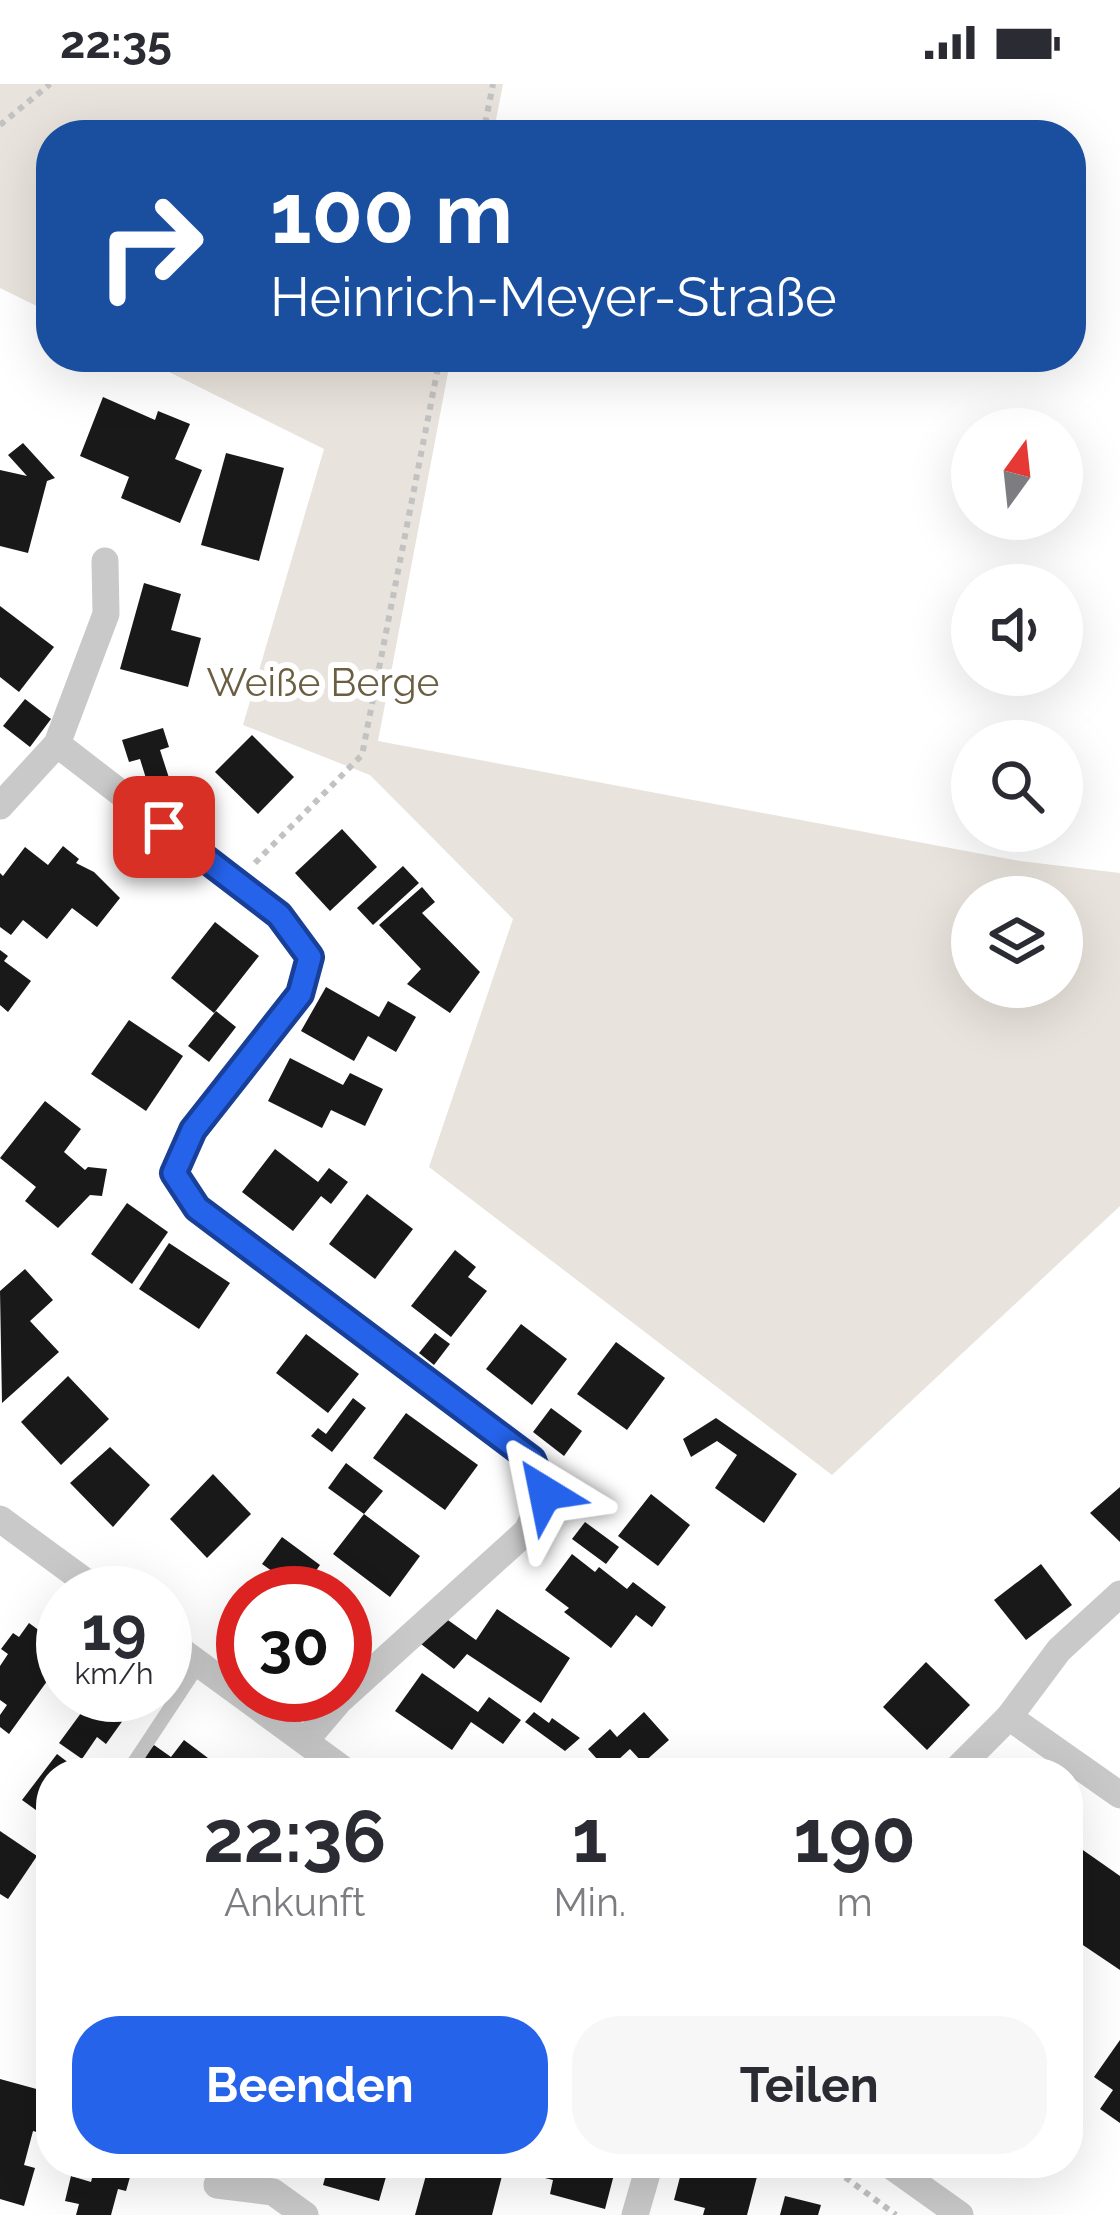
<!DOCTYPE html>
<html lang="de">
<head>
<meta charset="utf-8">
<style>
	:root { --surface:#fff; --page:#f7f7f7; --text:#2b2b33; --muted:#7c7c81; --accent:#2563eb }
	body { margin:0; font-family:Raleway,sans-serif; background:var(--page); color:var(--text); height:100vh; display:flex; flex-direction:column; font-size:45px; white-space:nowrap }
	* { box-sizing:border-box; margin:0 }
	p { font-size:39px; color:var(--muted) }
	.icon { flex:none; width:66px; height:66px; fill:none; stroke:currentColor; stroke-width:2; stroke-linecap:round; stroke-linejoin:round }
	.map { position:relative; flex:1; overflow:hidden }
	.drawer { position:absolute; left:36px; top:1674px; width:1047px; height:420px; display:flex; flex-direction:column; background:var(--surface); border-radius:48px; box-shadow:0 12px 48px #0002 }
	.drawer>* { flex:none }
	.guide { position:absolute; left:36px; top:36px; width:1050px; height:252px; border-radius:48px; box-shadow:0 12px 48px #0002; background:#1a4fa0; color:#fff; overflow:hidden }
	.needle { width:78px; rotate:15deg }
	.controls { position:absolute; left:951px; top:324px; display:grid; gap:24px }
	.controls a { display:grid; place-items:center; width:132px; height:132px; border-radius:50%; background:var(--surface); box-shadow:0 12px 48px #0002; font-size:60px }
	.speed { position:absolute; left:36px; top:1482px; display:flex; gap:24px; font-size:60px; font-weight:700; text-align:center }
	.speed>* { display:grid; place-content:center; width:156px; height:156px; border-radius:50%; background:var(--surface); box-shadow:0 12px 48px #0002; line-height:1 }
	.speed small { font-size:30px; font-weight:400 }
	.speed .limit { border:18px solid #d22; background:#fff; color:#111 }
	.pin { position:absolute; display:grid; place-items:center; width:102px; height:102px; color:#fff; margin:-51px; border-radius:24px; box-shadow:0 6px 18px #0006 }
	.me { position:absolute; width:132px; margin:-66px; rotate:325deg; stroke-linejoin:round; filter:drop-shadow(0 0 9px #0008) }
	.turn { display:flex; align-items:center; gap:42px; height:252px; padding:0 36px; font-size:54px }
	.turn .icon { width:156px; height:156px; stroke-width:2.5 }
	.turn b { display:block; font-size:84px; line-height:102px }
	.eta { display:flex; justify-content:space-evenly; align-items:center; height:204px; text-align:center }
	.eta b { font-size:72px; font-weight:700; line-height:84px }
	.action { display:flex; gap:24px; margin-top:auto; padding:24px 36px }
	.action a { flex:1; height:138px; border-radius:48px; background:var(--accent); color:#fff; font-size:48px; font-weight:700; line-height:138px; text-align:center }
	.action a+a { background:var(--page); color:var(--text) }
	.status { display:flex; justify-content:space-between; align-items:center; height:84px; padding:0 60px; background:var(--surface); direction:ltr }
	.status svg { height:33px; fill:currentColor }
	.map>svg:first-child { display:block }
	.green { fill:#e8e3dc; fill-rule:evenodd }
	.building { fill:#191919 }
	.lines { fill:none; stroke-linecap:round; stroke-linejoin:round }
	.path { stroke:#c2c2c2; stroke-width:6; stroke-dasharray:6 6; stroke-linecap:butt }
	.service { stroke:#c9c9c9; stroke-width:14 }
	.minor { stroke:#c9c9c9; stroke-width:27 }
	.route-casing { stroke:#184099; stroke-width:30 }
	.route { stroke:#2563eb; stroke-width:21 }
	.labels { text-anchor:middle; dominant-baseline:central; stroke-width:12; stroke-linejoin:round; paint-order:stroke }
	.park-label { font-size:39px; fill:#6b5f43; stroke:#fff }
</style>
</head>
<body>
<div class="status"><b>22:35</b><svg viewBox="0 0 49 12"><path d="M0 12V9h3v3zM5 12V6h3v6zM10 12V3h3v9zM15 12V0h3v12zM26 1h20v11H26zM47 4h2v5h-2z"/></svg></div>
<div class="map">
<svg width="1120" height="2131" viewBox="0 0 1120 2131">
	<rect width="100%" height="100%" fill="#fff"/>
	<g class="green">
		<path d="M0,0H503L493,51H51V229L0,204Z"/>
		<path d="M139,273H451L378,657L1020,777L1120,789V1122L832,1391L429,1083L513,835L370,691L243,641L324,365ZM972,813H1062V903H972Z"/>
	</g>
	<g class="building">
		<path d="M103,313L155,336L158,327L190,340L175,375L202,386L180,439L121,414L129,393L80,372Z"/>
		<path d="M23,359L55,394L47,397L28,469L0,462V386L27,392L8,371Z"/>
		<path d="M226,369L284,384L259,477L201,461Z"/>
		<path d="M144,499L181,510L171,546L201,554L188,603L120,585Z"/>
		<path d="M0,522L54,563L19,608L0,593Z"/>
		<path d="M25,615L51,635L30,663L3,642Z"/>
		<path d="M163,644L169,663L160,666L170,697L149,704L140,675L129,678L122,656Z"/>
		<path d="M252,651L294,693L258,730L215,688Z"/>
		<path d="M342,745L377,783L330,827L295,789Z"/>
		<path d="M63,762L79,775L76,779L94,788L120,814L97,843L72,824L47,855L23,836L11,851L0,843V789L3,792L25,763L48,781Z"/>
		<path d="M403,782L419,799L373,841L357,824Z"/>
		<path d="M422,803L435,818L422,829L480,888L450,929L407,900L421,885L379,841Z"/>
		<path d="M215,838L259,872L214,929L171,894Z"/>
		<path d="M0,866L8,872L4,877L31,897L8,928L0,921Z"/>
		<path d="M326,903L379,933L388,917L416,933L396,968L368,952L354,977L301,947Z"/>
		<path d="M216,927L236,943L209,978L188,962Z"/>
		<path d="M129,936L183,972L146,1027L91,990Z"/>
		<path d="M290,974L343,1001L350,989L383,1005L365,1042L331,1026L322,1044L268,1017Z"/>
		<path d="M45,1017L81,1045L64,1068L85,1086L88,1083L107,1085L102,1112L90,1111L58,1144L25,1117L36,1103L0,1074Z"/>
		<path d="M275,1065L318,1098L329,1084L348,1098L331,1120L321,1112L293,1147L242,1108Z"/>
		<path d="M367,1110L413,1145L375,1195L329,1160Z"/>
		<path d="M127,1119L168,1148L132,1200L91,1170Z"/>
		<path d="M169,1159L230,1199L199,1245L139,1205Z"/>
		<path d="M455,1166L476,1183L468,1193L487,1207L451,1253L411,1222Z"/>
		<path d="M25,1185L53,1216L30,1237L59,1268L2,1319L0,1207Z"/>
		<path d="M521,1240L567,1275L532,1321L486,1285Z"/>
		<path d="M435,1249L450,1260L434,1281L419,1269Z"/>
		<path d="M306,1250L359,1290L328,1329L276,1289Z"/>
		<path d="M616,1258L665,1294L627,1346L577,1310Z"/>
		<path d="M68,1292L109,1335L61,1381L21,1338Z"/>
		<path d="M353,1314L366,1324L332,1368L311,1352L318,1344L326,1350Z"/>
		<path d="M551,1324L582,1347L564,1372L533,1348Z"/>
		<path d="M406,1329L478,1381L445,1426L373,1374Z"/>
		<path d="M716,1334L797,1390L764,1439L715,1404L737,1371L717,1357L691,1373L683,1355Z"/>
		<path d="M110,1363L150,1401L113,1443L70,1399Z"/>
		<path d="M346,1379L383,1407L364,1430L420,1472L390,1513L333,1470L364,1430L328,1404Z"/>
		<path d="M213,1390L251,1430L207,1474L170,1435Z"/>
		<path d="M1120,1403V1458L1090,1429Z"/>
		<path d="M651,1410L690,1441L658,1482L618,1452Z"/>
		<path d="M585,1438L619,1463L606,1480L572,1455Z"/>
		<path d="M282,1453L320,1481L308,1498L324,1509H293L296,1504L262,1480Z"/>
		<path d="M572,1470L595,1488L599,1483L627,1505L633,1498L666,1523L652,1543L636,1531L611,1564L564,1528L569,1524L545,1506Z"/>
		<path d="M1041,1480L1072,1521L1026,1556L994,1516Z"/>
		<path d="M497,1525L570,1574L541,1619L467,1570L454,1585L417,1557L445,1534L476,1556Z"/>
		<path d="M29,1539L63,1564V1575L9,1650L0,1643V1631L7,1621L0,1616V1582L8,1570L1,1565L13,1549L19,1553Z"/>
		<path d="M926,1578L970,1621L927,1666L883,1623Z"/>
		<path d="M422,1589L478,1628L489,1613L521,1636L503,1660L471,1638L452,1666L395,1627Z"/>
		<path d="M82,1611H125L136,1618L106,1660L97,1653L82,1675L59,1659L84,1625L76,1620Z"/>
		<path d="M534,1628L549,1639L552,1634L580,1654L565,1667L525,1638Z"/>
		<path d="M644,1628L669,1656L643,1679L630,1665L607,1686L588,1665L610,1645L617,1653Z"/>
		<path d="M184,1656L216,1680L210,1689H151L139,1680L154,1661L171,1673Z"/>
		<path d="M57,1670L82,1689H51V1729L47,1734L22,1716Z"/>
		<path d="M821,1675L835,1689H803Z"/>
		<path d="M0,1747L37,1772L8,1815L0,1810Z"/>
		<path d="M1080,1764L1120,1792V1886L1068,1851V1782Z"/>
		<path d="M1120,1956V2039L1100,2025L1113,2006L1094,1993Z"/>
		<path d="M0,1995L51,2009V2052L33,2047L24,2081L35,2084L24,2122L0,2115Z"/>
		<path d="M96,2079L118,2084L119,2079H134L126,2107L118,2105L111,2131H76L79,2120L65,2117L71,2092L91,2098Z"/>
		<path d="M390,2079L379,2117L323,2101L327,2087L305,2080Z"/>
		<path d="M470,2079L503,2088L492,2131H415L428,2084L415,2079Z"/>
		<path d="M536,2079H617L605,2125L550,2110L553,2096L533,2091Z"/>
		<path d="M678,2079H756L759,2085L747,2131H703L705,2124L674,2116L680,2093L675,2092Z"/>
		<path d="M785,2112L821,2121L818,2131H780Z"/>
	</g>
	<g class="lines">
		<g class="path">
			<path d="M0,41L50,0"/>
			<path d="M483,51L493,0"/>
			<path d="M255,779L362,671L440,273"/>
			<path d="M826,2079L896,2131"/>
		</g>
		<path class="service" d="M127,1689L199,1580"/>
		<g class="minor">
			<path d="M57,660L279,831L310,873L300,910L193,1046L174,1089L198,1124L532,1376L545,1409L527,1447L339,1617L305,1657"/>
			<path d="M0,722L57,660L106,530L105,477"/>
			<path d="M0,1435L101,1509"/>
			<path d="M165,1555L348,1689"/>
			<path d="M1009,1633L1120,1711"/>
			<path d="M953,1689L1009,1633L1059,1566L1120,1510"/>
			<path d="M887,2079L960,2131"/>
			<path d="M217,2101L273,2108L305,2131"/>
			<path d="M635,2131L650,2079"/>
		</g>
	</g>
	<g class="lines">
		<defs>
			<path id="route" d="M164,743L279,831L310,873L300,910L193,1046L174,1089L197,1124L532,1376L545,1409"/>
		</defs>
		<use href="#route" class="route-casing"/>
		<use href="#route" class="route"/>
	</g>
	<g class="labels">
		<g class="park-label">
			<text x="323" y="598">Weiße Berge</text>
		</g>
	</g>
</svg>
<div class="controls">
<a><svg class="needle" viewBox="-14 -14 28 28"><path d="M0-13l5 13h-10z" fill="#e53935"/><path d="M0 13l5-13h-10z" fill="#7c7c81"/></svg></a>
<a><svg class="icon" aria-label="sound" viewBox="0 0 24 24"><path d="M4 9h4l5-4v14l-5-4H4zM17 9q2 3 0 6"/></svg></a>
<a><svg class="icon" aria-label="search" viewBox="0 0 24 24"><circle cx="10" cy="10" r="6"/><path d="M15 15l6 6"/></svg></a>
<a><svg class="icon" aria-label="layers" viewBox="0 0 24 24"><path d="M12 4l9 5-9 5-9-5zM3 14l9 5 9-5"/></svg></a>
</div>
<div class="speed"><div>19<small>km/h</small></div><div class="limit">30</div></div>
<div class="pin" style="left:164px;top:743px;background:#d93025"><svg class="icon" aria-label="arrive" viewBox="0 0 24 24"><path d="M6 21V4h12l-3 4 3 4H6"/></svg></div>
<svg class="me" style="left:545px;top:1409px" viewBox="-20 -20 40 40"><path d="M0-17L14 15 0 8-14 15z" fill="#2563eb" stroke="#fff" stroke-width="4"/></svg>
<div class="guide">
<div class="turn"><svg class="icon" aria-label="right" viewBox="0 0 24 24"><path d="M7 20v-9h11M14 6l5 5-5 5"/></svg><div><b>100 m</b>Heinrich-Meyer-Straße</div></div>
</div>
<section class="drawer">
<div class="eta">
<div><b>22:36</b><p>Ankunft</p></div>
<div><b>1</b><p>Min.</p></div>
<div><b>190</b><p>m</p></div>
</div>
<div class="action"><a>Beenden</a><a>Teilen</a></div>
</section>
</div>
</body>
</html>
